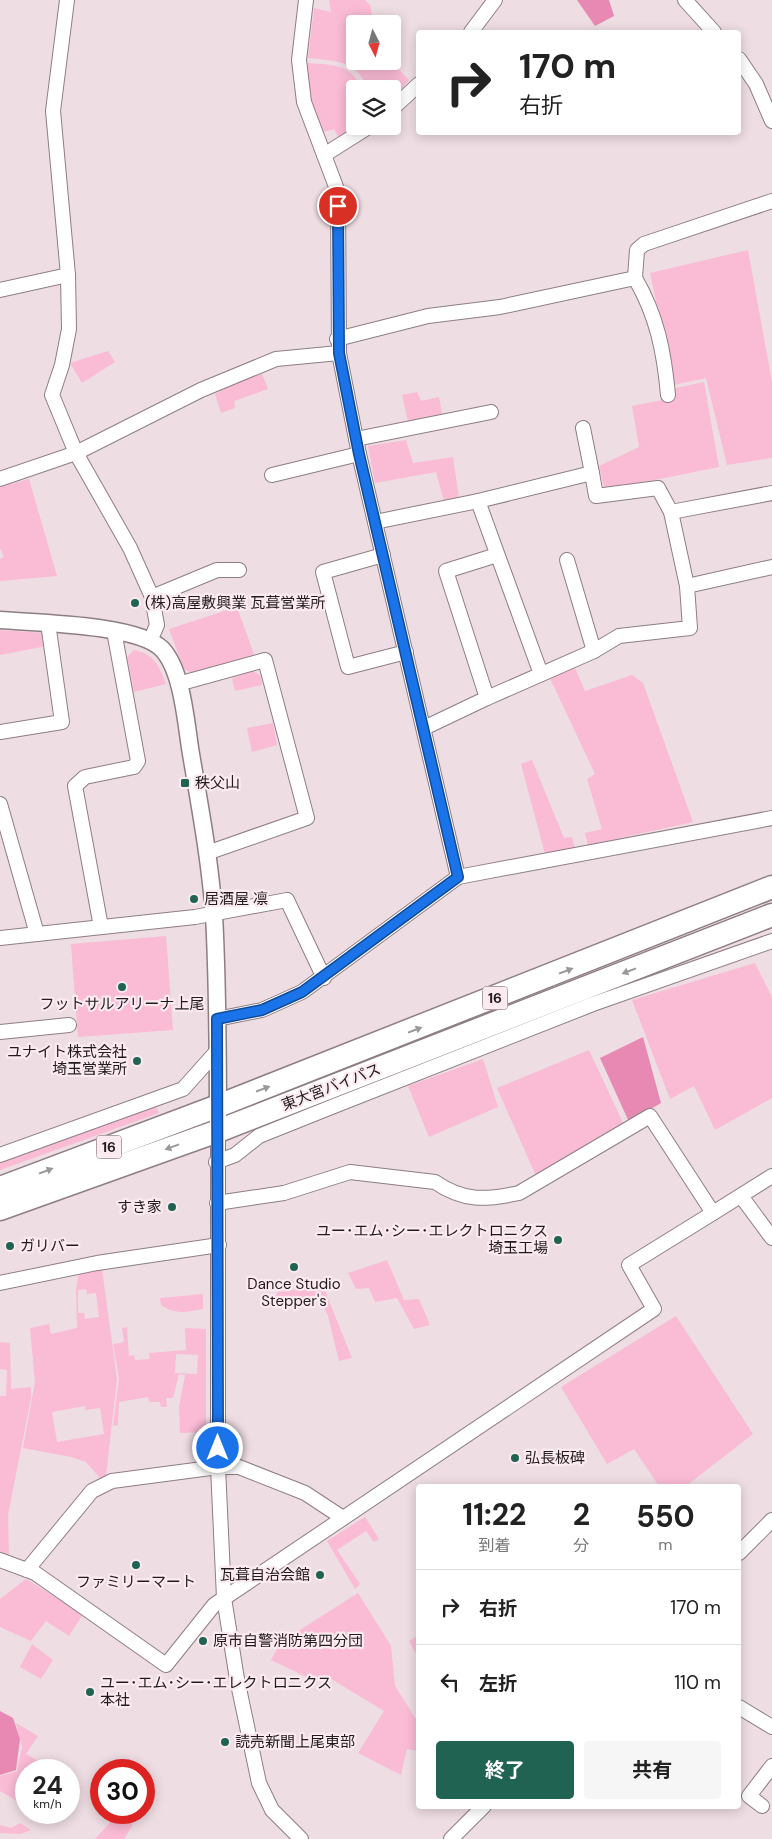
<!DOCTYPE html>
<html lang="ja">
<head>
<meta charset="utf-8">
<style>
	:root { --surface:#fff; --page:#f6f6f6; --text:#222; --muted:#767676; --line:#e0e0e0; --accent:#216352 }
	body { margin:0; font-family:"DM Sans","Noto Sans JP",sans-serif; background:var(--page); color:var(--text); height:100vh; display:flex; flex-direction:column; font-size:19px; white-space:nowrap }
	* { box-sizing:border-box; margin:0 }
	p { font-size:16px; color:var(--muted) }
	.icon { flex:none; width:28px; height:28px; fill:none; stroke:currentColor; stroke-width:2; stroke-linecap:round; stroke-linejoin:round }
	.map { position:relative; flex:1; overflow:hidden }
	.panel { position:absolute; left:416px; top:1484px; width:325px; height:325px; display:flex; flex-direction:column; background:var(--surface); border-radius:5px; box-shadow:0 2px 12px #0003 }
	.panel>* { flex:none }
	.hud { position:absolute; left:416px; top:30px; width:325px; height:105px; border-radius:5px; box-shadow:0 2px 12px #0003; background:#fff; color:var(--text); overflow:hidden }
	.needle { width:32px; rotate:174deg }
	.fabs { position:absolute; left:346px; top:15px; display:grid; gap:10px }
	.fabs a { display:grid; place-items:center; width:55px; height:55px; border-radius:5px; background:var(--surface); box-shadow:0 2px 12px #0003; font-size:25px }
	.speed { position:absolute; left:15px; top:1759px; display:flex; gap:10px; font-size:25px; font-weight:700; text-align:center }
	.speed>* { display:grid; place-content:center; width:65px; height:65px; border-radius:50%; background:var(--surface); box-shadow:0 2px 12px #0003; line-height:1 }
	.speed small { font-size:12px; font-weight:400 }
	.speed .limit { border:8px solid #d22; background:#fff; color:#111 }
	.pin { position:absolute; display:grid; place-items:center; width:42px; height:42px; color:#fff; margin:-21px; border:2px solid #fff; border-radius:50%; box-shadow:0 1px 5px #0007 }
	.me { position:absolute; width:55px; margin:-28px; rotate:0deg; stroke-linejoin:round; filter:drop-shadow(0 0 4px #0008) }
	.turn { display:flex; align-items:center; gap:18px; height:105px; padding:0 20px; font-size:22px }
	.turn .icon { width:65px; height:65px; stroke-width:2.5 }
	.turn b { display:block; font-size:35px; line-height:42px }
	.eta { display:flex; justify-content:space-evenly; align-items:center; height:85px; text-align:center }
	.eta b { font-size:30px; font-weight:700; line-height:35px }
	.button { display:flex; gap:10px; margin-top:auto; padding:10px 20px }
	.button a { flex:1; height:58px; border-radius:5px; background:var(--accent); color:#fff; font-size:20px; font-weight:700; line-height:58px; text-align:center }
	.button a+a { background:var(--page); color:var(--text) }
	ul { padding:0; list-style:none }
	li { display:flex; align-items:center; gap:15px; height:75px; padding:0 20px; border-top:1px solid var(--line) }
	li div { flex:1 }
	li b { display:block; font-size:19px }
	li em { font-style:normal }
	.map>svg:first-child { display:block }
	.green { fill:#fabbd5; fill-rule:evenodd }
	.forest { fill:#e789b2 }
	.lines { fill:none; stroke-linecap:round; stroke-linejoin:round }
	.minor-casing { stroke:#8e7e84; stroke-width:16 }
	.tertiary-casing { stroke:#8e7e84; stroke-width:19 }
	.trunk-casing { stroke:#8e7e84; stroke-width:25 }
	.minor { stroke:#fff; stroke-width:14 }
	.tertiary { stroke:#fff; stroke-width:16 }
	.trunk { stroke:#fff; stroke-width:22 }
	.oneway { fill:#9b9899 }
	.route-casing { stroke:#114b97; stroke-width:12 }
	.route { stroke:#1a73e8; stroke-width:9 }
	.poi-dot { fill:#216352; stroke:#fbeaf0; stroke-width:2 }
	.labels { text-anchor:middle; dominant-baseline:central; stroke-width:4.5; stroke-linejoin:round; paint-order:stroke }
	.shield { fill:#fbeaf0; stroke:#62595c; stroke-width:1 }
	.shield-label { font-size:14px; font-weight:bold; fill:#211b1d }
	.poi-label { font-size:15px; fill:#211b1d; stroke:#fbeaf0; text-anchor:start }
	.street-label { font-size:15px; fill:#211b1d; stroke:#fbeaf0 }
</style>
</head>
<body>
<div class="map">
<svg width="772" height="1839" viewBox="0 0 772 1839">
	<rect width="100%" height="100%" fill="#eedde3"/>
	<g class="green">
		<path d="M329,0H365L370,5L374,24H355V61H391L409,80L393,99L392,89H368C357,60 335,61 308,58L314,8L331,12Z"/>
		<path d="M305,63C330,65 350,62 362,89H355V126H361L340,140L334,129L321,133L308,100Z"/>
		<path d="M748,250L772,382V458L727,465L706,378L674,385L650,273Z"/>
		<path d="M108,351L115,362L82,383L70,363Z"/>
		<path d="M262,374L268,389L234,401L235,408L221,413L215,394L252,375Z"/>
		<path d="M704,382L719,467L605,490L599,466L639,447L632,406L672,398L671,389Z"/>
		<path d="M417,392L421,401L439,397L443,419L409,426L402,395Z"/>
		<path d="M406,440L413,463L453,457L459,498L444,501L436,472L375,483L368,446Z"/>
		<path d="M29,479L57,576L0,581V559L4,557L0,548V487Z"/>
		<path d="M237,607L255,657L197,675L184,669L169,629Z"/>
		<path d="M0,630L45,633L47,646L0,655Z"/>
		<path d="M134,650C153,653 160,667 166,684L134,692L127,657Z"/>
		<path d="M575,668L585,691L632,675L643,683L693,822L588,845L585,833L602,829L587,779L595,774L549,676Z"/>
		<path d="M253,671L261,676L262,685L235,691L232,678Z"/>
		<path d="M273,723L277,745L252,752L247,728Z"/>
		<path d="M532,760L564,838L572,837L575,848L545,854L521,764Z"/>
		<path d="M166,936L173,1030L78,1037L71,944Z"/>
		<path d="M755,963L772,997V1098L715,1130L694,1086L670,1099L632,1000Z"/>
		<path d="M589,1050L624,1125L536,1176L497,1088Z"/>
		<path d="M483,1059L498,1107L429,1137L408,1086Z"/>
		<path d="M155,1105L159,1113L0,1170V1161Z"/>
		<path d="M387,1260L404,1300L419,1299L430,1325L414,1329L397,1298L375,1302L369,1288L356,1289L348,1273Z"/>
		<path d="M102,1269L117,1379L106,1476L101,1479L86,1462L71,1457L23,1448L35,1382L30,1328L49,1324L51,1334L77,1328L76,1290L79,1273ZM86,1289L87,1294L96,1293L99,1317L85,1319L84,1313H78V1290ZM85,1406V1410L100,1408L104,1434L57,1442L52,1412Z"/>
		<path d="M323,1286L352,1358L339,1361L328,1316L320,1299L278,1301L275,1297L278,1292Z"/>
		<path d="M203,1294V1309C187,1312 175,1315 161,1305L160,1298Z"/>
		<path d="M676,1316L753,1434L686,1486H659L634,1449L607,1464L561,1387Z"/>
		<path d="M127,1327L129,1356L134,1355L135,1360L150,1359L149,1353L186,1350L185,1328L206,1329V1432L180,1433L179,1407L185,1375L179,1374L173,1398H166L167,1407H161L160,1402H149L148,1397L119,1402L118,1425L113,1426L119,1378L113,1344L124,1342L122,1328ZM176,1354L198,1355L197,1374L175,1373Z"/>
		<path d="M0,1342L10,1343L11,1389L31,1387V1398L8,1515L9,1558L0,1554V1396H6L7,1370L0,1369Z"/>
		<path d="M365,1517L379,1539L374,1542L366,1531L337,1550L360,1584L355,1589L327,1541Z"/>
		<path d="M26,1579L83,1614L69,1636L46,1621L31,1641L0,1627V1599Z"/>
		<path d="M358,1593L391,1646L395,1686L419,1724V1751L407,1749L401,1775L358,1753L384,1711L328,1677L315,1681L271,1660L281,1642Z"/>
		<path d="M419,1635V1659L409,1641Z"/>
		<path d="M32,1644L53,1660L41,1679L20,1667Z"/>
		<path d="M16,1723L38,1736L26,1754L53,1770H26V1799L24,1805L0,1791V1776L17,1771L22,1747Z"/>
		<path d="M69,1779L81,1787L69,1800Z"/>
		<path d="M118,1814L133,1824L124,1839H95Z"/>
		<path d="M20,1823L31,1830L21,1834L0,1833V1825L11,1828Z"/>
	</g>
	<g class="forest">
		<path d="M577,0H609L614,16L595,26Z"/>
		<path d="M643,1037L661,1103L629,1122L600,1058Z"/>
		<path d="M0,1711L13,1718L20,1739L16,1770L0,1775Z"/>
	</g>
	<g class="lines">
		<defs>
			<g id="minor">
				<path d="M67,0L53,111L68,275L69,329L62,365L52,395L76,453L130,548L152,597L157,625L150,641"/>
				<path d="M306,0L299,60L304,102L324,155"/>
				<path d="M685,0L714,32"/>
				<path d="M471,32L495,0"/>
				<path d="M739,59L756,84L772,121"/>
				<path d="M392,109L419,84"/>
				<path d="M635,278C657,316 664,351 668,395"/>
				<path d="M0,290L68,275"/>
				<path d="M337,339L428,316L500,307L635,278L637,250L644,244L772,201"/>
				<path d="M356,439L491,412"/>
				<path d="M592,473L596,496L658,488L671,512L687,586"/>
				<path d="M272,475L359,454"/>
				<path d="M0,479L76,453L201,390L276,359L339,353"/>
				<path d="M478,501L541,674"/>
				<path d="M671,512L772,493"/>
				<path d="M375,522L478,501L592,473L583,428"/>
				<path d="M383,555L323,572L348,667L406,652"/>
				<path d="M567,560L594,651"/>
				<path d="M152,597L217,570H239"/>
				<path d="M178,684L265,660L307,818L207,853"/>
				<path d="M487,698L446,571L497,555"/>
				<path d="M424,728L487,698L594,651L619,636L690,628L687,586L772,567"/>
				<path d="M0,732L62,722L48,623"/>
				<path d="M0,804L37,934"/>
				<path d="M458,877L772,818"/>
				<path d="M101,927L75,786L85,777L134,767L138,761L114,631"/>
				<path d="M0,938L195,917L287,900L324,978"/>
				<path d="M217,1019L262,1010L302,992L458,877L359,454L339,353L338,192L324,155L370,126"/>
				<path d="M0,1032L69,1025"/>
				<path d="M218,1131V1467L224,1598L237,1679L259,1783L272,1810L301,1839"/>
				<path d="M0,1155L183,1089L217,1051"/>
				<path d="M216,1162L235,1155L259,1136L334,1106L593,1004L772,941"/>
				<path d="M741,1196L772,1238"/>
				<path d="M217,1203L284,1193L350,1172L435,1182C464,1202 486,1200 519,1193L650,1116L713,1213L772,1176"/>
				<path d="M0,1283L97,1263L219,1245"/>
				<path d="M739,1553L772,1520"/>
				<path d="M0,1560L35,1573L166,1665L214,1605L654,1309L629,1265L713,1213"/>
				<path d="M27,1570L92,1491L112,1481L218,1467H239L305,1493L343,1518"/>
				<path d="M739,1707L772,1727"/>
				<path d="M762,1806L749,1796L772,1766"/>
				<path d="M451,1839L484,1806"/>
			</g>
			<path id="tertiary" d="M0,620C36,623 137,624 162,649C183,671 186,725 191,754C200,807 210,861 214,915C218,987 218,1059 218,1131"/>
			<g id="trunk">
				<path d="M0,1188L218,1106L772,887"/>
				<path d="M0,1209L218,1131L772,915"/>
			</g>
		</defs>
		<use href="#minor" class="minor-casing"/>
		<use href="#tertiary" class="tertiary-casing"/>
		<use href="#trunk" class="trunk-casing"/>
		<use href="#minor" class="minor"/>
		<use href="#tertiary" class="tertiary"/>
		<use href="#trunk" class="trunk"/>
	</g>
	<defs><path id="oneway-solid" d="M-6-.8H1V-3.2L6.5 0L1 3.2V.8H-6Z" transform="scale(1.25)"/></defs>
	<g class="oneway">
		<use href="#oneway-solid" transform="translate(566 971) rotate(-21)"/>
		<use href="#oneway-solid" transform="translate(629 971) rotate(159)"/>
		<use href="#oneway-solid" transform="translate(415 1030) rotate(-21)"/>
		<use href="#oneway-solid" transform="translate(263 1089) rotate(-21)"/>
		<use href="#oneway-solid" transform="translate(172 1147) rotate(160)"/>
		<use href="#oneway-solid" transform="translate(46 1171) rotate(-21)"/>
	</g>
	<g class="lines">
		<defs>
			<path id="route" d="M218,1448L217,1019L262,1010L302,992L458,877L359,454L339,353L338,206"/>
		</defs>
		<use href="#route" class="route-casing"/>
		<use href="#route" class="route"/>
	</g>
	<g class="poi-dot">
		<circle cx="135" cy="603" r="5"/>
		<rect x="180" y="778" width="10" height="10" rx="2.5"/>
		<circle cx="194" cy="899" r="5"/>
		<circle cx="122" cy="987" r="5"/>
		<circle cx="137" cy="1061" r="5"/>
		<circle cx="172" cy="1207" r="5"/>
		<circle cx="558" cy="1240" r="5"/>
		<circle cx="10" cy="1246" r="5"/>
		<circle cx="294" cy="1267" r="5"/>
		<circle cx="515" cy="1458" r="5"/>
		<circle cx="136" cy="1565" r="5"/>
		<circle cx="320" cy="1575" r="5"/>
		<circle cx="203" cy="1641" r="5"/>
		<circle cx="90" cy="1692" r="5"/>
		<circle cx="225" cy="1742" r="5"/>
	</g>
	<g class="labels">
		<g class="shield">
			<rect x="482.5" y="986.5" width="25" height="23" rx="4"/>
			<rect x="96.5" y="1135.5" width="25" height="23" rx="4"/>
		</g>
		<g class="shield-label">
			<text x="495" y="998">16</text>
			<text x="109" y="1147">16</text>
		</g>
		<g class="poi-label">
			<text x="145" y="603">(株)高屋敷興業 瓦葺営業所</text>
			<text x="195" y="783">秩父山</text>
			<text x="204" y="899">居酒屋 凛</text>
			<text x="122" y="1004" text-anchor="middle">フットサルアリーナ上尾</text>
			<text x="127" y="1052" text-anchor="end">ユナイト株式会社<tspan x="127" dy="17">埼玉営業所</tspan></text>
			<text x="162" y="1207" text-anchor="end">すき家</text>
			<text x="548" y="1231" text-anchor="end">ユー･エム･シー･エレクトロニクス<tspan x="548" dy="17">埼玉工場</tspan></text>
			<text x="20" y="1246">ガリバー</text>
			<text x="294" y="1284" text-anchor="middle">Dance Studio<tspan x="294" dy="17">Stepper's</tspan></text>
			<text x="525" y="1458">弘長板碑</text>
			<text x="310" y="1575" text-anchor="end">瓦葺自治会館</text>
			<text x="136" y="1582" text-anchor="middle">ファミリーマート</text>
			<text x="213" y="1641">原市自警消防第四分団</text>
			<text x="100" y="1683">ユー･エム･シー･エレクトロニクス<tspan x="100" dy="17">本社</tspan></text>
			<text x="235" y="1742">読売新聞上尾東部</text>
		</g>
		<g class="street-label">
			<text transform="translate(331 1087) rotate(-21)">東大宮バイパス</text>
		</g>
	</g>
</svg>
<div class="fabs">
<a><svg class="needle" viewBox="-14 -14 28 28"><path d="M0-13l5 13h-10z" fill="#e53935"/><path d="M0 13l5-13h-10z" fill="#767676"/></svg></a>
<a><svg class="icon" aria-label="layers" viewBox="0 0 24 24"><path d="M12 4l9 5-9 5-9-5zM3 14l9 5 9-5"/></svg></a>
</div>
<div class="speed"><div>24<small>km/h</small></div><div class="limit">30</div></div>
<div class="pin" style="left:338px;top:206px;background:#d93025"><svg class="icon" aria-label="arrive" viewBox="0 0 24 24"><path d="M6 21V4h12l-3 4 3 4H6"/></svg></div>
<svg class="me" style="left:218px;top:1448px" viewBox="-20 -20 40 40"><circle r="17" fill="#1a73e8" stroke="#fff" stroke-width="3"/><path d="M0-11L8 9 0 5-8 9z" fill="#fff"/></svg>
<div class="hud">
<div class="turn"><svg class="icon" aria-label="right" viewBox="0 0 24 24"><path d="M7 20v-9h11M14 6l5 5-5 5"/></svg><div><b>170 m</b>右折</div></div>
</div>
<section class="panel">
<div class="eta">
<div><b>11:22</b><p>到着</p></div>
<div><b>2</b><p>分</p></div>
<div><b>550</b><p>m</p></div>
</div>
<ul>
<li><svg class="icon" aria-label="right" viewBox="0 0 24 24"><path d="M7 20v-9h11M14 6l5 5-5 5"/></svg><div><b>右折</b></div><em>170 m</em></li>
<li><svg class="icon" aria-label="left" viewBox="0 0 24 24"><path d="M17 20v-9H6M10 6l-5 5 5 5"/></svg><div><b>左折</b></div><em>110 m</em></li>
</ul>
<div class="button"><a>終了</a><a>共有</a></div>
</section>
</div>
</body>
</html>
